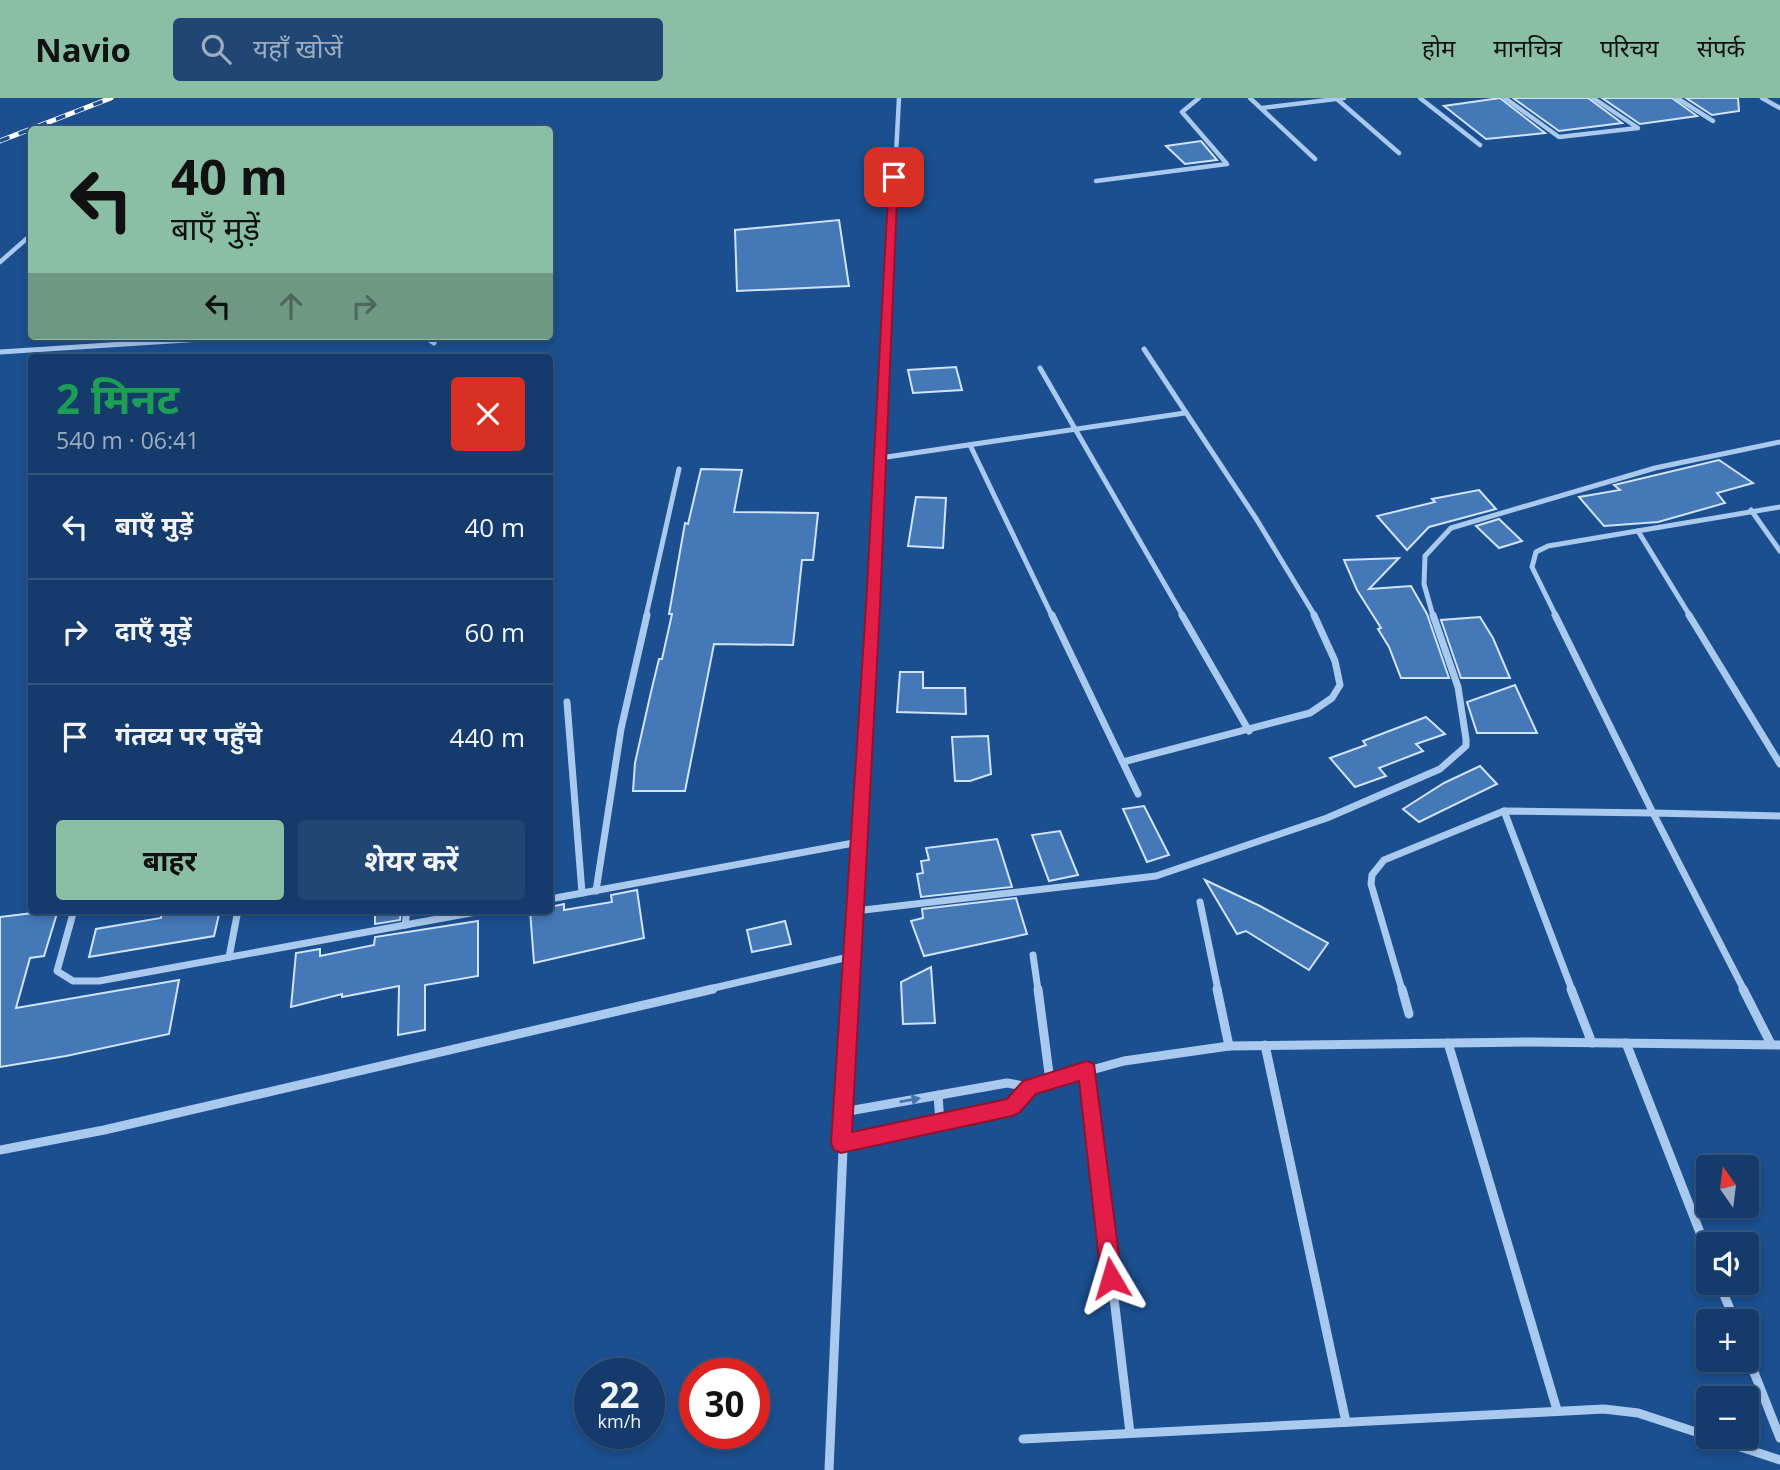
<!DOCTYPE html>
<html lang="hi">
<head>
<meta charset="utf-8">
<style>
	:root { --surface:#143b6b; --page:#214673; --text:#f1f3f6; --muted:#9dadc1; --line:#33557e; --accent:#8abfa5 }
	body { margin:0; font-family:"Open Sans","Noto Sans Devanagari",sans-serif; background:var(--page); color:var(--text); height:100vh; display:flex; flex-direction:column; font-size:26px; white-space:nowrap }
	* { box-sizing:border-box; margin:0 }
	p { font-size:23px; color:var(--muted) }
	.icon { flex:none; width:38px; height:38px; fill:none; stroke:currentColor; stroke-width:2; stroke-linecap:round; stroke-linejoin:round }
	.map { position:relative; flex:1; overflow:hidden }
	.sheet { position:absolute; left:28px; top:256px; width:525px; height:560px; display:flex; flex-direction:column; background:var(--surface); border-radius:7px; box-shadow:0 4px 10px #0003,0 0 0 2px var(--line) }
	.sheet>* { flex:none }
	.banner { position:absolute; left:28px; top:28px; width:525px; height:214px; border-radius:7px; box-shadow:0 4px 10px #0003,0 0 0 2px var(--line); background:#8abfa5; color:#111; overflow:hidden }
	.needle { width:46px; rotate:346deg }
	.controls { position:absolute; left:1696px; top:1057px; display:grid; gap:14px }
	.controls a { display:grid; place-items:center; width:63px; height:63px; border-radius:7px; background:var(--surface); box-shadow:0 4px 10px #0003,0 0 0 2px var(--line); font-size:35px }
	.speed { position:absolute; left:574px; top:1260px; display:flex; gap:14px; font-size:35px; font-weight:700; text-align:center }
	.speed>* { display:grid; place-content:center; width:91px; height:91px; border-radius:50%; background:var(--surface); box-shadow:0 4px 10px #0003,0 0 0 2px var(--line); line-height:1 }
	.speed small { font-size:18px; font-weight:400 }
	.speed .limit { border:10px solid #d22; background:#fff; color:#111 }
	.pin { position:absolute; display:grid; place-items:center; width:60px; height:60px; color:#fff; margin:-30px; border-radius:14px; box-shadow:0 4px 10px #0006 }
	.me { position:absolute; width:77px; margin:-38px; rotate:353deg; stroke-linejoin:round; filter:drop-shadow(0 0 5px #0008) }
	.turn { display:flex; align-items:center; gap:24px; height:147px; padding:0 28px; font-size:32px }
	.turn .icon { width:91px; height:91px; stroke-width:2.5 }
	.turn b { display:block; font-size:49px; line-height:60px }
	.lanes { display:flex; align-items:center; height:66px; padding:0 28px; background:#0003; justify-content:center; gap:35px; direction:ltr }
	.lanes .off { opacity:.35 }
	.round { display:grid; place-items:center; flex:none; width:74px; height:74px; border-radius:7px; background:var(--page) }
	.overview { display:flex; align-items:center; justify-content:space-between; height:119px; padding:0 28px }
	h1 { font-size:42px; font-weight:700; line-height:52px; color:#1e9e55 }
	.action { display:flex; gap:14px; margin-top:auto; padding:14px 28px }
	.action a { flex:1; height:80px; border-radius:7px; background:var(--accent); color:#111; font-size:28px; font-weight:700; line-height:80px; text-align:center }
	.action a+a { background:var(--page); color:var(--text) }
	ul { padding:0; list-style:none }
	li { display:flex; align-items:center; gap:21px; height:105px; padding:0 28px; border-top:2px solid var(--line) }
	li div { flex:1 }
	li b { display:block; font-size:26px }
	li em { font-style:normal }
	header { display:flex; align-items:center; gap:42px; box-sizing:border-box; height:98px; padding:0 35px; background:var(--accent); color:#111 }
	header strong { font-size:33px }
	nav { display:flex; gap:38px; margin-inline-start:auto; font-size:24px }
	.search { width:490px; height:63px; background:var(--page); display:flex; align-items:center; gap:18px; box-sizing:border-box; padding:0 24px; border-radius:7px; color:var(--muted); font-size:26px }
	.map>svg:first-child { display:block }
	.building { fill:#4478b7; stroke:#cfe3fa; stroke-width:2 }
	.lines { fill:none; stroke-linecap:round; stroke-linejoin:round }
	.street-far3 { stroke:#a9c9ee; stroke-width:4.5 }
	.street-far2 { stroke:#a9c9ee; stroke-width:5 }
	.street-far1 { stroke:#a9c9ee; stroke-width:7 }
	.street { stroke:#a9c9ee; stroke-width:9 }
	.rail-casing { stroke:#fff; stroke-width:5 }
	.rail { stroke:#1b4f8f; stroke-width:3.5; stroke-dasharray:10; stroke-linecap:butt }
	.oneway { fill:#4674ac }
	.route { fill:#e11d48; stroke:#92132f; stroke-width:2 }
</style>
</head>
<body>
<header>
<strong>Navio</strong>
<div class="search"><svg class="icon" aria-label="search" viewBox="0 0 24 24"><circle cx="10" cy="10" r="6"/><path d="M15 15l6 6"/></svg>यहाँ खोजें</div>
<nav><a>होम</a><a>मानचित्र</a><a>परिचय</a><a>संपर्क</a></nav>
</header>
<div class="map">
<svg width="1780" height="1372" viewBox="0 0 1780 1372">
	<rect width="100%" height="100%" fill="#1b4f8f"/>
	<g class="building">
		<path d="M1500,0L1545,35L1486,41L1444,8Z"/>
		<path d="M1513,0H1588L1622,25L1559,33Z"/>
		<path d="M1602,0H1672L1697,18L1640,26Z"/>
		<path d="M1686,0H1738L1739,13L1712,17Z"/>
		<path d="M1201,43L1217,62L1185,66L1166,48Z"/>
		<path d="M839,122L849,188L737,193L735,132Z"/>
		<path d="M956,269L962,292L913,295L908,272Z"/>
		<path d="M1719,362L1753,385L1717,395L1725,405L1658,424L1604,428L1579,399L1620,392L1614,387Z"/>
		<path d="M701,371L742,372L734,414L818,415L813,462H802L793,547L714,546L685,693H633L635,665L651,594L659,561H662L672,516H669L685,425L688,426Z"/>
		<path d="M1479,392L1496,411L1429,429L1407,452L1377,418L1435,404L1432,401Z"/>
		<path d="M916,399L946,400L943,450L908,448Z"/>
		<path d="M1499,421L1522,443L1499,450L1476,428Z"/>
		<path d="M1399,460L1369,491L1411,488L1427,516L1449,580H1401L1389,549L1378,531L1381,530L1357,492L1344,462Z"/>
		<path d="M1480,519L1493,540L1510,580H1461L1441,522Z"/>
		<path d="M900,574H923V590H965L966,616L897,614Z"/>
		<path d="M1515,587L1537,635H1477L1467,604Z"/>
		<path d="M1426,619L1445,636L1416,646L1423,653L1379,670L1386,678L1355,689L1330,660L1366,647L1363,643Z"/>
		<path d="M988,638L991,676L970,683H955L952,639Z"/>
		<path d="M1480,668L1497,686L1419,724L1403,711L1444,685Z"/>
		<path d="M1144,708L1169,757L1147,764L1123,711Z"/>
		<path d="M1060,733L1078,777L1049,783L1032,737Z"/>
		<path d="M997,741L1012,789L921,799L917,776L923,775L921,763L929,762L926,750Z"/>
		<path d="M1205,782L1260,808L1328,845L1309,872L1246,833L1237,836Z"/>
		<path d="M637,792L644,840L534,865L530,812H550V809L564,806V812L612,804L611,797Z"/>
		<path d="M1016,800L1027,836L924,858L911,823L923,820L922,811Z"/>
		<path d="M58,812L44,858L30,860L16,910L179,882L169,936L66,958L0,969V819Z"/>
		<path d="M162,812H220L214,838L89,859L96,831L161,820Z"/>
		<path d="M375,812H401L400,822L375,826Z"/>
		<path d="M478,823V878L425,887V932L398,937L399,888L342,899V896L291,909L296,855L320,851V858L374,847L375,839Z"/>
		<path d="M785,823L791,846L752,854L747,832Z"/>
		<path d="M931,869L935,925L903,926L901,884Z"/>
	</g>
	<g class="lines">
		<g class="street-far3">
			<path d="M1250,0L1315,61"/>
			<path d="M1420,0L1480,47"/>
			<path d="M1505,0L1559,39L1638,30L1593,0"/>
			<path d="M1677,0L1713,23"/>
			<path d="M1762,0L1780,10"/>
			<path d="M1337,1L1399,55"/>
			<path d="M1262,10L1344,0"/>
			<path d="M1096,83L1227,66L1182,14L1199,0"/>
			<path d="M0,164L32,136"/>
			<path d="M887,227L899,0"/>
		</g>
		<g class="street-far2">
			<path d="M423,238L434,245"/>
			<path d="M1144,251L1257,422L1315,518"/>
			<path d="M0,254L249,238"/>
			<path d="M1040,270L1183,518"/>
			<path d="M970,347L1052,518"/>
			<path d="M880,360L1185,315"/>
			<path d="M1751,412L1780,453"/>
			<path d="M1638,433L1690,518"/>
			<path d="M646,518L679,371"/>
			<path d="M871,518L887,226"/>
			<path d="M1433,518L1424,486L1425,458L1451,430L1655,370L1780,344"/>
			<path d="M1556,518L1532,469L1536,454L1548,448L1780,409"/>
		</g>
		<g class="street-far1">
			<path d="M1052,517L1138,696"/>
			<path d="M1182,517L1249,633"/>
			<path d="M1689,517L1780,666"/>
			<path d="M567,604L582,795"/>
			<path d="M1123,664L1310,615L1332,600L1340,587L1335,563L1314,517"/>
			<path d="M1504,713L1572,892"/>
			<path d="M596,793L621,631L647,517"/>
			<path d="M550,801L859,744"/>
			<path d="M1200,804L1218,892"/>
			<path d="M74,812L57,873L73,883H99L487,812"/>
			<path d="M855,813L1156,778L1327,720L1440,671L1466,648V641L1458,589L1433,517"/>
			<path d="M405,827L407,812"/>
			<path d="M1033,857L1038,892"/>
			<path d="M229,859L238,812"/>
			<path d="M705,892L853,858"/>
			<path d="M850,892L871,517"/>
			<path d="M1402,892L1371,786L1372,777L1384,762L1504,713L1653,715L1555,517"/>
			<path d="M1744,892L1653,715L1780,718"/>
		</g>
		<g class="street">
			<path d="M1038,891L1050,983"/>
			<path d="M1217,891L1229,948"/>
			<path d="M1402,891L1409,916"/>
			<path d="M1571,891L1592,945"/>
			<path d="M1743,891L1771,946"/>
			<path d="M1448,945L1557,1312"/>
			<path d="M1626,945L1708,1155"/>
			<path d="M1265,947L1346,1324"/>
			<path d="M1087,972L1130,1335"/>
			<path d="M1030,989L1124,963L1229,948L1533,944L1780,947"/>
			<path d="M938,997L940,1025"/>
			<path d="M841,1045L1012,1009L1030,989L1007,985L843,1014"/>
			<path d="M0,1052L104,1032L713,891"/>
			<path d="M1719,1185L1735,1223"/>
			<path d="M1746,1254L1780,1340"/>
			<path d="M1710,1339L1780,1362"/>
			<path d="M1023,1341L1604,1311L1638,1315L1708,1338"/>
			<path d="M829,1372L850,891"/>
		</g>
		<defs>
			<path id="rail" d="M0,43L111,0"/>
		</defs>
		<use href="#rail" class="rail-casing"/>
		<use href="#rail" class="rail"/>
	</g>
	<defs><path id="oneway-solid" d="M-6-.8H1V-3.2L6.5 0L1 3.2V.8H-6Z" transform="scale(1.75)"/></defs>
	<use class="oneway" href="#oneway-solid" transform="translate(910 1002) rotate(-10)"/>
	<path class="route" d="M894,77L898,79L880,508L852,1034L1007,1001L1023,983L1087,963L1094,966L1122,1180L1119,1187L1111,1190L1104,1187L1101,1180L1079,983L1036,996L1019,1015L1012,1018L841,1055L834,1052L831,1045L866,508L889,79Z"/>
</svg>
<div class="controls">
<a><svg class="needle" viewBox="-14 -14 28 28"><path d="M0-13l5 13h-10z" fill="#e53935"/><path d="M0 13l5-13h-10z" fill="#9dadc1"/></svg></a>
<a><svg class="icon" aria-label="sound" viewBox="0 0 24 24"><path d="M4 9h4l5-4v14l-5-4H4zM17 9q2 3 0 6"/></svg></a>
<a>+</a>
<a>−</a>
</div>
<div class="speed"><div>22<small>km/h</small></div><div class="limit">30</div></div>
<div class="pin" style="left:894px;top:79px;background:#d93025"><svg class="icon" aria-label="arrive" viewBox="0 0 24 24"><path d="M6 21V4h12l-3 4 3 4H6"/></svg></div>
<svg class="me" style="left:1111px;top:1180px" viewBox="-20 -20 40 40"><path d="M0-17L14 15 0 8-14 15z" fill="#e11d48" stroke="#fff" stroke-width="4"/></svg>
<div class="banner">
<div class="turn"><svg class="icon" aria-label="left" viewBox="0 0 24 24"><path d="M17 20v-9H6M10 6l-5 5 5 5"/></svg><div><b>40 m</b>बाएँ मुड़ें</div></div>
<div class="lanes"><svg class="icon" aria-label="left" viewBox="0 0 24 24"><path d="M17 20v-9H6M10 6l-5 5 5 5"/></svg><svg class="icon off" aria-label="ahead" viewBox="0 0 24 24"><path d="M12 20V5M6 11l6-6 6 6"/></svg><svg class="icon off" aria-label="right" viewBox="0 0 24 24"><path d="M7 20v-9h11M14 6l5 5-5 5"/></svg></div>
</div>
<section class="sheet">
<div class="overview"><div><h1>2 मिनट</h1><p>540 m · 06:41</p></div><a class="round" style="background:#d93025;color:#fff"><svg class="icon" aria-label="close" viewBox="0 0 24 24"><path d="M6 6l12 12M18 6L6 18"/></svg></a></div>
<ul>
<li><svg class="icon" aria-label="left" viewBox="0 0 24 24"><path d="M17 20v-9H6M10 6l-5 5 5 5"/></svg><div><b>बाएँ मुड़ें</b></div><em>40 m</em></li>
<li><svg class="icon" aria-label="right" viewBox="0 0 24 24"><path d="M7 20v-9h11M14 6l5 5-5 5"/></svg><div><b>दाएँ मुड़ें</b></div><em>60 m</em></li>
<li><svg class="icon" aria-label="arrive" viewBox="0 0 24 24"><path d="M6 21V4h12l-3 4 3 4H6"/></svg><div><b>गंतव्य पर पहुँचे</b></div><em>440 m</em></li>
</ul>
<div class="action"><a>बाहर</a><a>शेयर करें</a></div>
</section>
</div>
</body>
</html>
